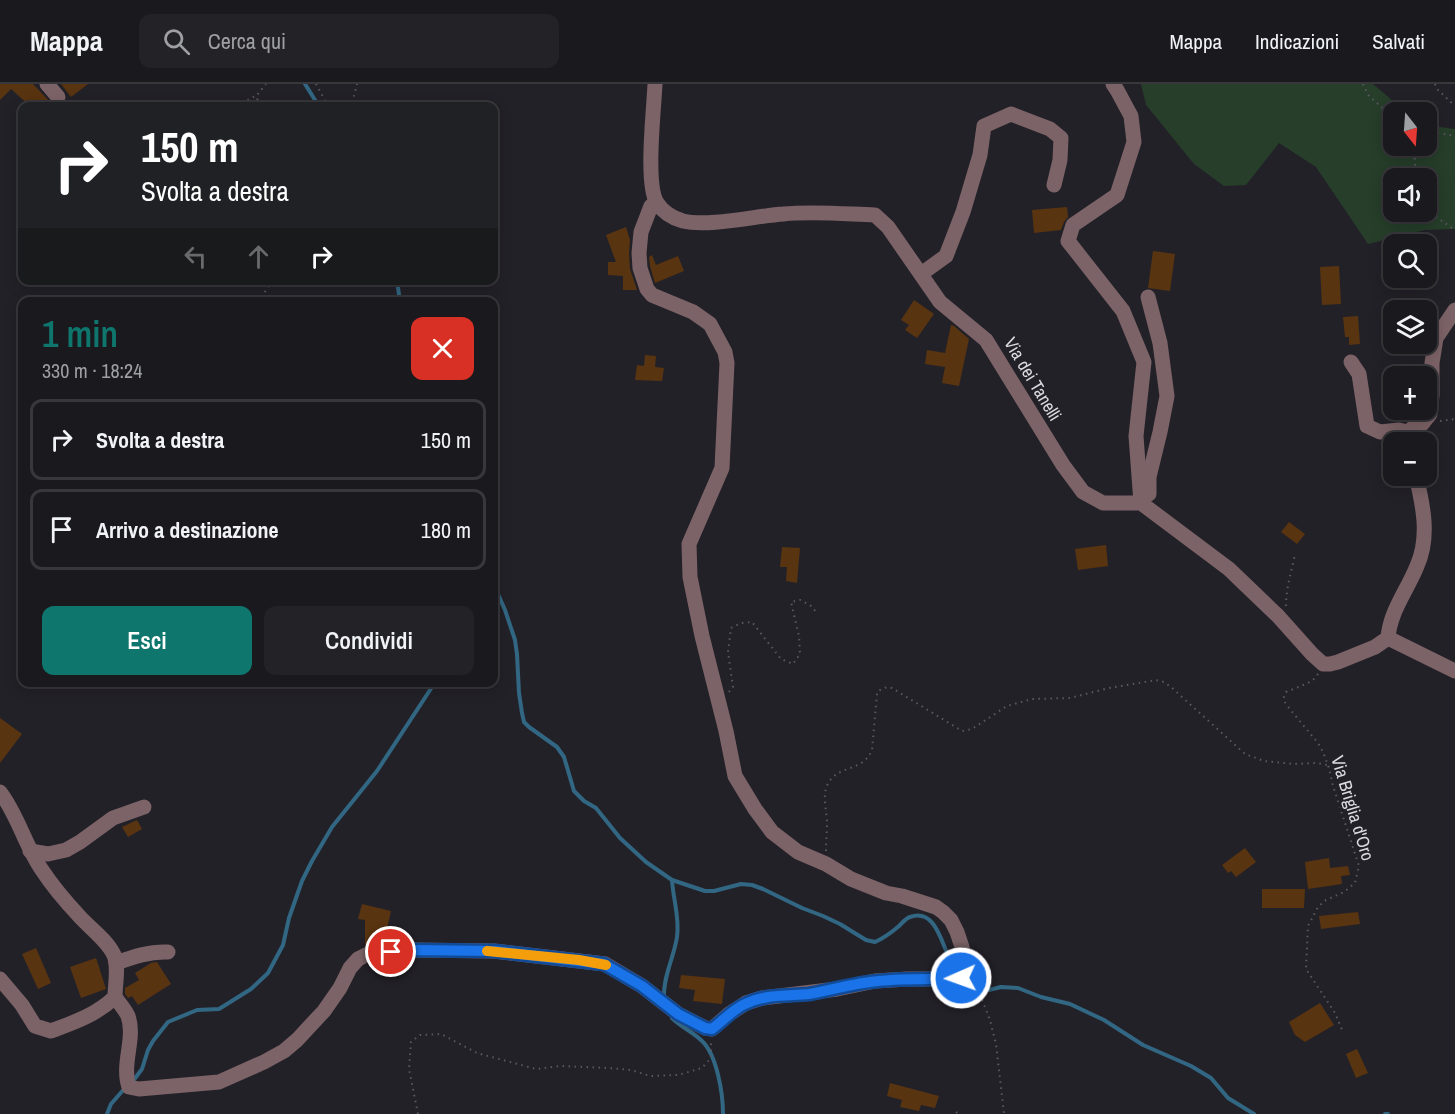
<!DOCTYPE html>
<html lang="it">
<head>
<meta charset="utf-8">
<style>
	:root { --surface:#1a191e; --page:#232227; --text:#f1f3f6; --muted:#9fa0a4; --line:#38383c; --accent:#0f766e }
	body { margin:0; font-family:"Archivo Narrow",sans-serif; background:var(--page); color:var(--text); height:100vh; display:flex; flex-direction:column; font-size:22px; white-space:nowrap }
	* { box-sizing:border-box; margin:0 }
	p { font-size:20px; color:var(--muted) }
	.icon { flex:none; width:33px; height:33px; fill:none; stroke:currentColor; stroke-width:2; stroke-linecap:round; stroke-linejoin:round }
	.map { position:relative; flex:1; overflow:hidden }
	.details { position:absolute; left:18px; top:213px; width:480px; height:390px; display:flex; flex-direction:column; background:var(--surface); border-radius:12px; box-shadow:0 3px 15px #0003,0 0 0 2px var(--line) }
	.details>* { flex:none }
	.hud { position:absolute; left:18px; top:18px; width:480px; height:183px; border-radius:12px; box-shadow:0 3px 15px #0003,0 0 0 2px var(--line); background:#202124; color:#fff; overflow:hidden }
	.needle { width:39px; rotate:163deg }
	.controls { position:absolute; left:1383px; top:18px; display:grid; gap:12px }
	.controls a { display:grid; place-items:center; width:54px; height:54px; border-radius:12px; background:var(--surface); box-shadow:0 3px 15px #0003,0 0 0 2px var(--line); font-size:30px }
	.pin { position:absolute; display:grid; place-items:center; width:51px; height:51px; color:#fff; margin:-26px; border:3px solid #fff; border-radius:50%; box-shadow:0 2px 6px #0007 }
	.me { position:absolute; width:66px; margin:-33px; rotate:268deg; stroke-linejoin:round; filter:drop-shadow(0 0 4px #0008) }
	.turn { display:flex; align-items:center; gap:21px; height:126px; padding:0 24px; font-size:27px }
	.turn .icon { width:78px; height:78px; stroke-width:2.5 }
	.turn b { display:block; font-size:42px; line-height:51px }
	.lanes { display:flex; align-items:center; height:57px; padding:0 24px; background:#0003; justify-content:center; gap:30px; direction:ltr }
	.lanes .off { opacity:.35 }
	.round { display:grid; place-items:center; flex:none; width:63px; height:63px; border-radius:12px; background:var(--page) }
	.summary { display:flex; align-items:center; justify-content:space-between; height:102px; padding:0 24px }
	h1 { font-size:36px; font-weight:600; line-height:45px; color:var(--accent) }
	.primary-button { display:flex; gap:12px; margin-top:auto; padding:12px 24px }
	.primary-button a { flex:1; height:69px; border-radius:12px; background:var(--accent); color:#fff; font-size:24px; font-weight:600; line-height:69px; text-align:center }
	.primary-button a+a { background:var(--page); color:var(--text) }
	ul { padding:0; list-style:none }
	li { display:flex; align-items:center; gap:18px; height:81px; margin:0 12px 9px; padding:0 12px; border:3px solid var(--line); border-radius:12px }
	li div { flex:1 }
	li b { display:block; font-size:22px }
	li em { font-style:normal }
	header { display:flex; align-items:center; gap:36px; box-sizing:border-box; height:84px; padding:0 30px; background:var(--surface); border-bottom:2px solid var(--line) }
	header strong { font-size:28px }
	nav { display:flex; gap:33px; margin-inline-start:auto; font-size:21px }
	.search { width:420px; height:54px; background:var(--page); display:flex; align-items:center; gap:15px; box-sizing:border-box; padding:0 21px; border-radius:12px; color:var(--muted); font-size:22px }
	.map>svg:first-child { display:block }
	.green { fill:#263e2a; fill-rule:evenodd }
	.lines { fill:none; stroke-linecap:round; stroke-linejoin:round }
	.stream { stroke:#326783; stroke-width:4 }
	.building { fill:#593410 }
	.path { stroke:#5b595f; stroke-width:2; stroke-dasharray:1.5 4.5; stroke-linecap:butt }
	.minor { stroke:#7c6367; stroke-width:15 }
	.route-casing { stroke:#114b97; stroke-width:15 }
	.route { stroke:#1a73e8; stroke-width:10 }
	.slow { stroke:#f59e0b; stroke-width:10 }
	.labels { text-anchor:middle; dominant-baseline:central; stroke-width:6; stroke-linejoin:round; paint-order:stroke }
	.street-label { font-size:18px; fill:#dbdadf; stroke:#232128 }
</style>
</head>
<body>
<header>
<strong>Mappa</strong>
<div class="search"><svg class="icon" aria-label="search" viewBox="0 0 24 24"><circle cx="10" cy="10" r="6"/><path d="M15 15l6 6"/></svg>Cerca qui</div>
<nav><a>Mappa</a><a>Indicazioni</a><a>Salvati</a></nav>
</header>
<div class="map">
<svg width="1455" height="1030" viewBox="0 0 1455 1030">
	<rect width="100%" height="100%" fill="#232128"/>
	<path class="green" d="M1141,0H1373L1406,28H1394V62H1426L1427,37L1440,43L1455,45V145L1425,146L1368,160L1316,83L1279,59L1246,101L1224,102L1194,80L1146,21ZM1394,94H1426V128H1394Z"/>
	<g class="lines">
		<g class="stream">
			<path d="M305,0L315,16L317,22"/>
			<path d="M397,196L400,218"/>
			<path d="M494,476V501L505,526L515,556L517,570L519,609L522,629L524,638L529,643L557,663L564,673L574,707L584,717L596,724L620,754L646,778L672,796L705,807H714L741,800L752,801L763,805L802,824L823,832L840,840L866,856L875,858C884,854 892,848 899,842C902,839 906,834 910,833C935,824 941,858 949,873C951,877 955,881 958,884"/>
			<path d="M966,891L981,902L989,906L1001,903L1018,904L1041,913L1070,920L1104,936L1143,961L1191,982L1211,994L1228,1014L1254,1030"/>
			<path d="M664,913C663,893 674,873 677,853C680,834 673,815 672,796"/>
			<path d="M672,934C681,943 693,948 702,957C717,971 723,1010 723,1030"/>
			<path d="M133,997L142,985L148,966L153,957L168,938L197,926L219,925L251,905L268,889L283,861L289,834L302,797L312,777L332,743L377,687L432,603L437,598"/>
			<path d="M107,1030L111,1020L125,1004"/>
			<path d="M1385,1030H1388"/>
		</g>
	</g>
	<g class="building">
		<path d="M0,0H33L51,19L57,22H30L11,5L0,16Z"/>
		<path d="M61,0H88L71,13Z"/>
		<path d="M1067,123L1068,133L1064,138L1061,146L1034,149L1032,126Z"/>
		<path d="M626,143L630,156L629,169L630,185L637,206H623V192L608,191V178H616L606,151Z"/>
		<path d="M1153,167L1175,170L1170,207L1148,204Z"/>
		<path d="M652,171L656,181L678,172L684,187L655,199L650,182L649,173Z"/>
		<path d="M1339,182L1341,220L1322,221L1320,183Z"/>
		<path d="M914,216L934,230L917,254L905,246L909,241L901,236Z"/>
		<path d="M1358,232L1360,260L1349,261V253H1345L1343,233Z"/>
		<path d="M951,241L954,242L969,255L959,302L942,299L945,283L925,280L927,266L945,269Z"/>
		<path d="M645,271L656,272L655,283L664,284L662,297L635,296L637,281L644,282Z"/>
		<path d="M1289,438L1305,450L1297,460L1281,448Z"/>
		<path d="M1106,461L1108,482L1078,486L1075,465Z"/>
		<path d="M782,463L800,464L797,499L786,497L787,483H780Z"/>
		<path d="M0,634L22,650L0,679Z"/>
		<path d="M137,736L142,745L128,753L122,743Z"/>
		<path d="M1245,764L1256,778L1236,793L1231,787L1228,789L1222,781Z"/>
		<path d="M1329,774L1330,784L1348,782L1350,791L1341,792L1342,800L1308,805L1305,778Z"/>
		<path d="M1262,805H1305L1304,824H1262Z"/>
		<path d="M362,820L391,827L386,849H405L404,855H414V856L365,861V836L358,835Z"/>
		<path d="M1358,828L1360,840L1321,845L1319,832Z"/>
		<path d="M36,864L51,899L38,905L22,870Z"/>
		<path d="M96,874L106,905L81,914L70,883Z"/>
		<path d="M157,878L171,900L138,921L132,912L128,914L125,910V904L139,896L135,889L151,879Z"/>
		<path d="M681,891L725,895L722,920L693,917L695,906L679,904Z"/>
		<path d="M1320,919L1334,941L1305,958L1295,951L1289,938Z"/>
		<path d="M1357,965L1368,989L1356,994L1346,970Z"/>
		<path d="M890,999L939,1012L935,1024L921,1021L919,1027L900,1023L902,1016L887,1012Z"/>
	</g>
	<g class="lines">
		<g class="path">
			<path d="M316,0L328,22"/>
			<path d="M1363,0L1369,12L1394,34"/>
			<path d="M1435,0L1437,5L1455,22"/>
			<path d="M68,19L73,22"/>
			<path d="M237,22L257,11"/>
			<path d="M258,22L257,11L266,0"/>
			<path d="M347,22L353,16L357,0"/>
			<path d="M1426,47L1455,52"/>
			<path d="M1414,62L1416,94"/>
			<path d="M1426,126L1455,146"/>
			<path d="M258,218L273,196"/>
			<path d="M1440,337L1455,335"/>
			<path d="M1286,522C1286,505 1291,488 1295,471"/>
			<path d="M1318,590L1313,596L1306,600L1286,608L1284,613V617L1289,624L1318,659L1323,668L1329,684L1333,702L1359,782L1355,799L1344,808L1326,816L1318,823L1308,842L1306,885L1335,929L1343,948"/>
			<path d="M729,608L733,603L728,568L731,544L741,539L752,538L781,575L793,580L800,570L799,552L791,518L800,516L810,521L818,530"/>
			<path d="M826,767C826,758 827,748 827,739C827,726 821,710 829,698C839,681 863,688 872,666L877,610L878,607L887,603L892,604L962,647L972,645L1007,622L1032,615L1070,614L1109,604L1156,596L1164,598L1171,603L1245,670L1264,677L1294,680L1317,679L1327,681"/>
			<path d="M971,902L981,913L990,936L996,960L1004,1030"/>
			<path d="M956,1028L959,1030"/>
			<path d="M418,1030L409,985L411,958L420,951L441,950L477,969L536,985L560,982L609,984L631,986L650,992L678,991L702,984L711,974V958"/>
		</g>
		<g class="minor">
			<path d="M47,0L58,13"/>
			<path d="M655,0C654,25 645,100 657,119C663,128 672,134 683,137C708,143 756,132 783,130C814,127 845,130 875,131L888,143L940,218L986,256L1063,381L1083,408L1103,419H1141L1229,485L1278,532L1312,570L1323,580H1330L1338,578L1375,563L1388,554"/>
			<path d="M1113,0L1117,6L1131,32L1134,58L1117,111L1073,141L1068,157L1123,227L1144,278L1136,352L1141,419"/>
			<path d="M921,190L946,172L963,128L980,71L984,42L1011,30L1050,45L1061,54L1060,76L1054,101"/>
			<path d="M1148,213L1160,259L1167,312L1160,348L1149,393V410"/>
			<path d="M1351,278L1359,290L1367,342L1380,348L1399,346L1408,348"/>
			<path d="M1408,348L1415,342L1422,340L1430,330L1432,311V279L1436,254L1455,226"/>
			<path d="M1388,554C1390,527 1407,507 1417,482C1430,453 1423,421 1416,392"/>
			<path d="M1388,554L1455,587"/>
			<path d="M0,708C18,731 25,762 42,786C53,803 66,818 80,833C91,845 107,856 114,871C119,883 115,900 115,913C96,931 75,938 51,947L35,942L22,921L0,895"/>
			<path d="M30,767L48,770L66,766L80,758L113,734L144,723"/>
			<path d="M116,879C133,873 150,867 168,868"/>
			<path d="M115,913C119,919 125,925 128,932C136,954 121,980 129,1003L139,1005L219,998L264,978L284,967L297,956L324,927L340,904L350,884L358,875L368,870L413,866L494,867L605,880L642,902L678,930L705,944L712,945L729,930L746,919L762,914L837,905L875,897L907,895H957L961,894L964,875L962,863L957,848L951,836L943,828L936,823L902,812L886,809L851,795L826,780L798,768L772,748L755,725L735,692L726,647L702,552L690,493L689,460L722,384L727,279L725,268L710,240L693,228L652,211L647,205L640,184L639,169L641,148L651,122L656,118"/>
		</g>
	</g>
	<g class="lines">
		<defs>
			<path id="route" d="M391,868L413,866L494,867L604,880L642,902L678,930L705,944L712,945C723,937 732,926 745,920C765,910 788,912 809,910C832,906 855,899 878,897C904,894 930,895 957,895L961,894"/>
		</defs>
		<use href="#route" class="route-casing"/>
		<use href="#route" class="route"/>
		<path class="slow" d="M487,867L579,876L606,881"/>
	</g>
	<g class="labels">
		<g class="street-label">
			<text transform="translate(1033 295) rotate(59)">Via dei Tanelli</text>
			<text transform="translate(1353 724) rotate(73)">Via Briglia d'Oro</text>
		</g>
	</g>
</svg>
<div class="controls">
<a><svg class="needle" viewBox="-14 -14 28 28"><path d="M0-13l5 13h-10z" fill="#e53935"/><path d="M0 13l5-13h-10z" fill="#9fa0a4"/></svg></a>
<a><svg class="icon" aria-label="sound" viewBox="0 0 24 24"><path d="M4 9h4l5-4v14l-5-4H4zM17 9q2 3 0 6"/></svg></a>
<a><svg class="icon" aria-label="search" viewBox="0 0 24 24"><circle cx="10" cy="10" r="6"/><path d="M15 15l6 6"/></svg></a>
<a><svg class="icon" aria-label="layers" viewBox="0 0 24 24"><path d="M12 4l9 5-9 5-9-5zM3 14l9 5 9-5"/></svg></a>
<a>+</a>
<a>−</a>
</div>
<div class="pin" style="left:391px;top:868px;background:#d93025"><svg class="icon" aria-label="arrive" viewBox="0 0 24 24"><path d="M6 21V4h12l-3 4 3 4H6"/></svg></div>
<svg class="me" style="left:961px;top:894px" viewBox="-20 -20 40 40"><circle r="17" fill="#1a73e8" stroke="#fff" stroke-width="3"/><path d="M0-11L8 9 0 5-8 9z" fill="#fff"/></svg>
<div class="hud">
<div class="turn"><svg class="icon" aria-label="right" viewBox="0 0 24 24"><path d="M7 20v-9h11M14 6l5 5-5 5"/></svg><div><b>150 m</b>Svolta a destra</div></div>
<div class="lanes"><svg class="icon off" aria-label="left" viewBox="0 0 24 24"><path d="M17 20v-9H6M10 6l-5 5 5 5"/></svg><svg class="icon off" aria-label="ahead" viewBox="0 0 24 24"><path d="M12 20V5M6 11l6-6 6 6"/></svg><svg class="icon" aria-label="right" viewBox="0 0 24 24"><path d="M7 20v-9h11M14 6l5 5-5 5"/></svg></div>
</div>
<section class="details">
<div class="summary"><div><h1>1 min</h1><p>330 m · 18:24</p></div><a class="round" style="background:#d93025;color:#fff"><svg class="icon" aria-label="close" viewBox="0 0 24 24"><path d="M6 6l12 12M18 6L6 18"/></svg></a></div>
<ul>
<li><svg class="icon" aria-label="right" viewBox="0 0 24 24"><path d="M7 20v-9h11M14 6l5 5-5 5"/></svg><div><b>Svolta a destra</b></div><em>150 m</em></li>
<li><svg class="icon" aria-label="arrive" viewBox="0 0 24 24"><path d="M6 21V4h12l-3 4 3 4H6"/></svg><div><b>Arrivo a destinazione</b></div><em>180 m</em></li>
</ul>
<div class="primary-button"><a>Esci</a><a>Condividi</a></div>
</section>
</div>
</body>
</html>
